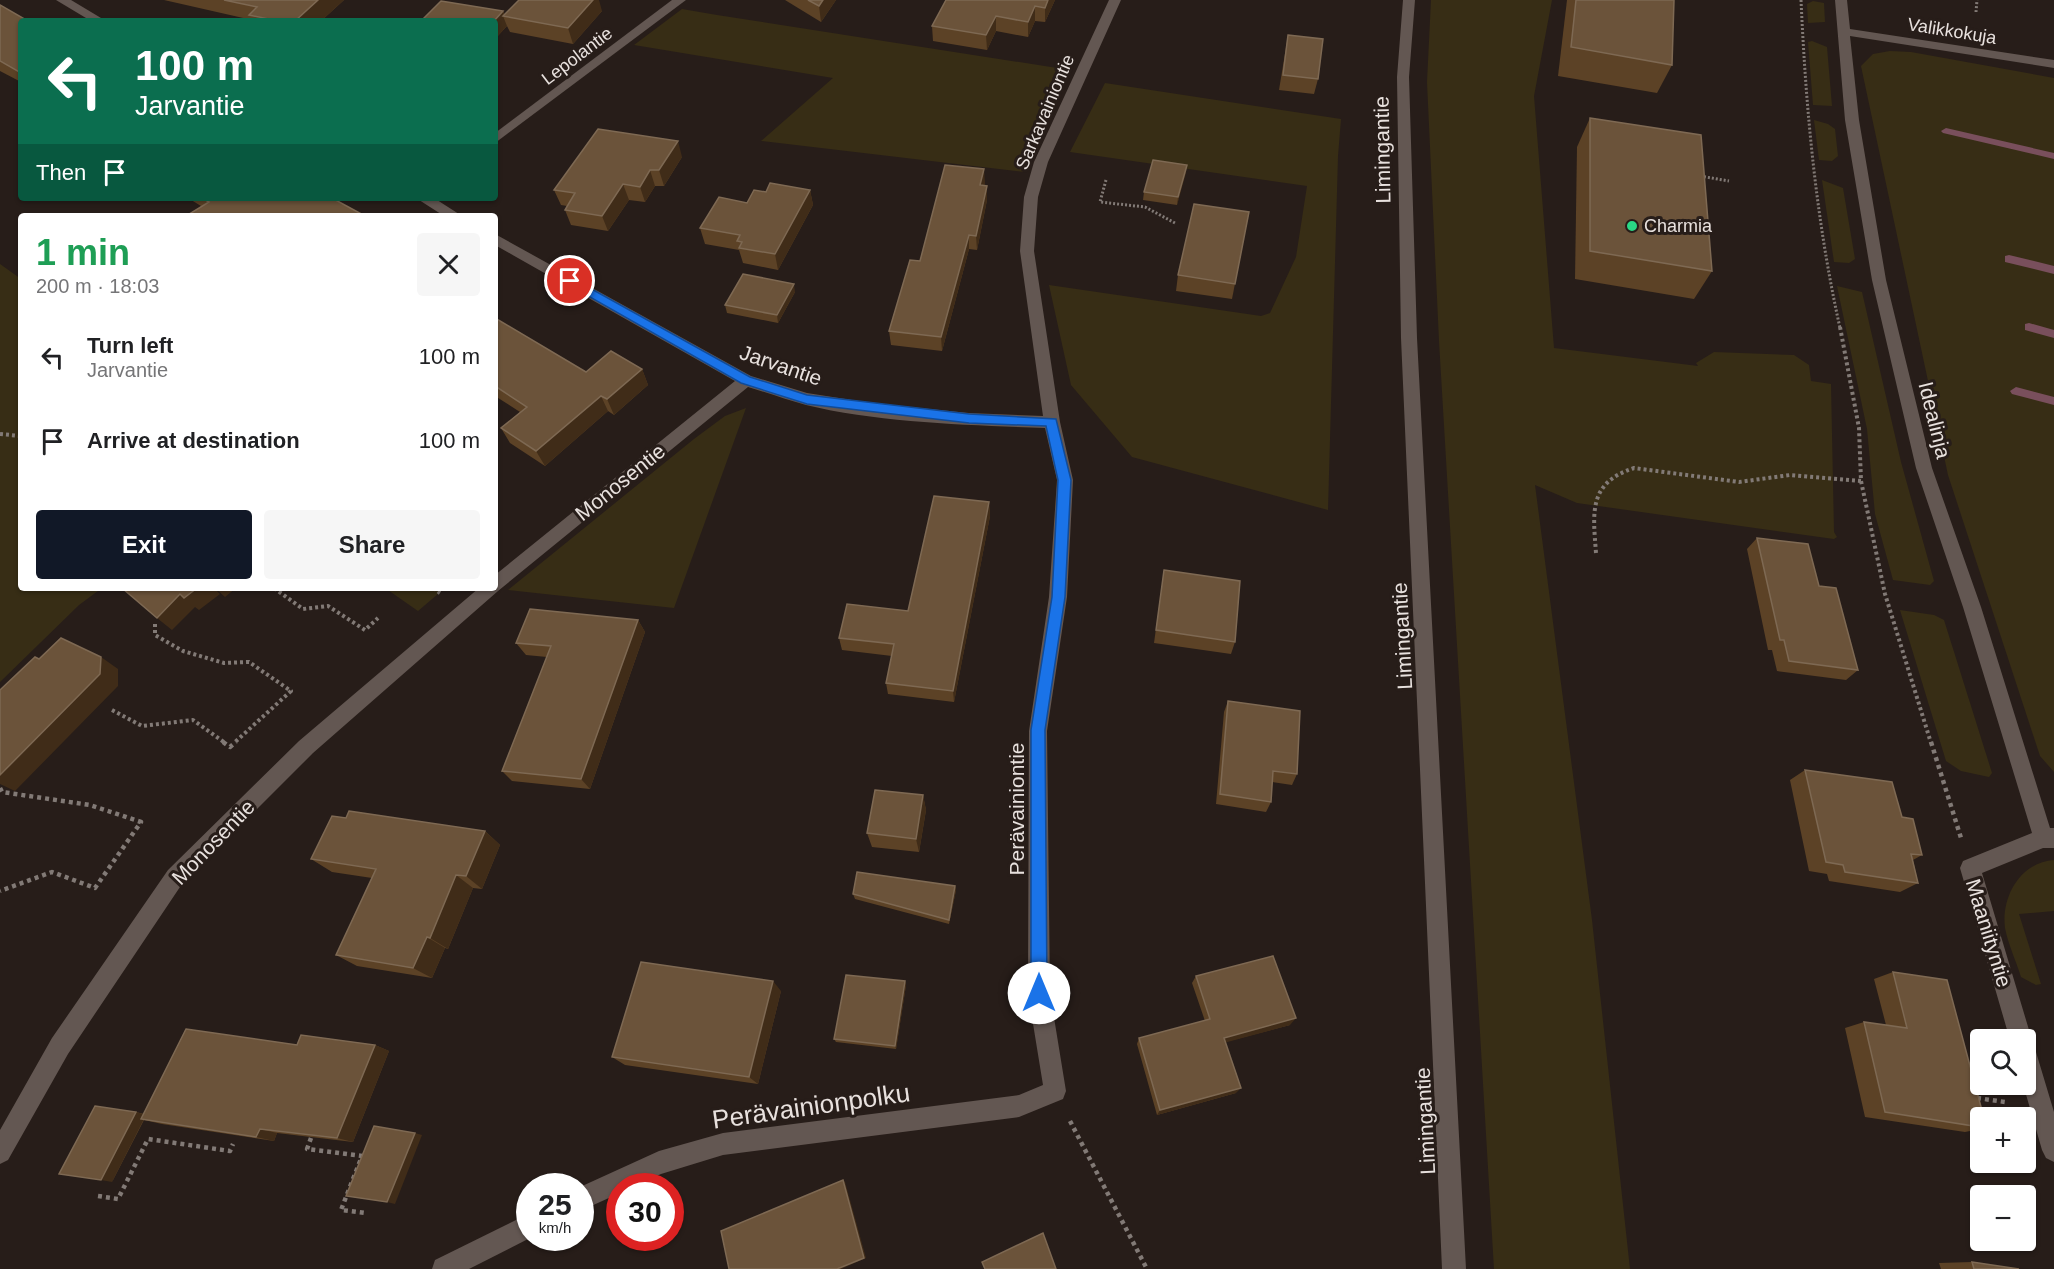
<!DOCTYPE html>
<html lang="en">
<head>
<meta charset="utf-8">
<style>
	:root { --surface:#fff; --page:#f6f6f6; --text:#202124; --muted:#757577; --accent:#111827 }
	body { margin:0; font-family:Arial,sans-serif; background:var(--page); color:var(--text); height:100vh; display:flex; flex-direction:column; font-size:22px; white-space:nowrap }
	* { box-sizing:border-box; margin:0 }
	p { font-size:20px; color:var(--muted) }
	.icon { flex:none; width:33px; height:33px; fill:none; stroke:currentColor; stroke-width:2; stroke-linecap:round; stroke-linejoin:round }
	.map { position:relative; flex:1; overflow:hidden }
	.sheet { position:absolute; left:18px; top:213px; width:480px; height:378px; display:flex; flex-direction:column; background:var(--surface); border-radius:6px; box-shadow:0 2px 4px #0004 }
	.sheet>* { flex:none }
	.hud { position:absolute; left:18px; top:18px; width:480px; height:183px; border-radius:6px; box-shadow:0 2px 4px #0004; background:#0b6e4f; color:#fff; overflow:hidden }
	.controls { position:absolute; left:1970px; top:1029px; display:grid; gap:12px }
	.controls a { display:grid; place-items:center; width:66px; height:66px; border-radius:6px; background:var(--surface); box-shadow:0 2px 4px #0004; font-size:30px }
	.speed { position:absolute; left:516px; top:1173px; display:flex; gap:12px; font-size:30px; font-weight:700; text-align:center }
	.speed>* { display:grid; place-content:center; width:78px; height:78px; border-radius:50%; background:var(--surface); box-shadow:0 2px 4px #0004; line-height:1 }
	.speed small { font-size:15px; font-weight:400 }
	.speed .limit { border:9px solid #d22; background:#fff; color:#111 }
	.pin { position:absolute; display:grid; place-items:center; width:51px; height:51px; color:#fff; margin:-26px; border:3px solid #fff; border-radius:50%; box-shadow:0 2px 6px #0007 }
	.me { position:absolute; width:66px; margin:-33px; rotate:0deg; stroke-linejoin:round; filter:drop-shadow(0 0 4px #0008) }
	.turn { display:flex; align-items:center; gap:21px; height:126px; padding:0 18px; font-size:27px }
	.turn .icon { width:78px; height:78px; stroke-width:2.5 }
	.turn b { display:block; font-size:42px; line-height:51px }
	.then { display:flex; align-items:center; height:57px; padding:0 18px; background:#0003; gap:12px; font-size:22px }
	.round { display:grid; place-items:center; flex:none; width:63px; height:63px; border-radius:6px; background:var(--page) }
	.summary { display:flex; align-items:center; justify-content:space-between; height:102px; padding:0 18px }
	h1 { font-size:36px; font-weight:700; line-height:45px; color:#1e9e55 }
	.cta { display:flex; gap:12px; margin-top:auto; padding:12px 18px }
	.cta a { flex:1; height:69px; border-radius:6px; background:var(--accent); color:#fff; font-size:24px; font-weight:700; line-height:69px; text-align:center }
	.cta a+a { background:var(--page); color:var(--text) }
	ul { padding:0; list-style:none }
	li { display:flex; align-items:center; gap:18px; height:84px; padding:0 18px }
	li div { flex:1 }
	li b { display:block; font-size:22px }
	li em { font-style:normal }
	.map>svg:first-child { display:block }
	.green { fill:#372d15 }
	.lines { fill:none; stroke-linecap:round; stroke-linejoin:round }
	.stream { fill:#794f5c; fill-rule:evenodd }
	.path-far2 { stroke:#827a76; stroke-width:3; stroke-dasharray:2 2; stroke-linecap:butt }
	.path-far1 { stroke:#827a76; stroke-width:4; stroke-dasharray:3 3; stroke-linecap:butt }
	.path { stroke:#827a76; stroke-width:4.5; stroke-dasharray:4 4; stroke-linecap:butt }
	.street { fill:#635752; fill-rule:evenodd }
	.secondary { fill:#635752; fill-rule:evenodd }
	.wall { fill:#5c4226 }
	.shaded-wall { fill:#402c18 }
	.building { fill:#6b533a; stroke:#7e6953; stroke-width:1.5 }
	.route { fill:#1a73e8; stroke:#114b97; stroke-width:1.5 }
	.poi-dot { fill:#2ad885; stroke:#271d19; stroke-width:2 }
	.labels { text-anchor:middle; dominant-baseline:central; stroke-width:6; stroke-linejoin:round; paint-order:stroke }
	.far-street-label { font-size:18px; fill:#e8e1de; stroke:#271d19 }
	.far-poi-label { font-size:18px; fill:#e8e1de; stroke:#271d19; text-anchor:start }
	.street-label { font-size:21px; fill:#e8e1de; stroke:#271d19 }
	.near-street-label { font-size:26px; fill:#e8e1de; stroke:#271d19 }
</style>
</head>
<body>
<div class="map">
<svg width="2054" height="1269" viewBox="0 0 2054 1269">
	<rect width="100%" height="100%" fill="#271d19"/>
	<g class="green">
		<path d="M1431,0H1552L1534,96L1554,348L1698,366L1696,363L1714,352L1794,355L1809,365L1811,381L1831,384L1834,532L1837,537L1834,539L1577,503L1535,485L1592,920L1630,1269H1494L1439,341L1427,82Z"/>
		<path d="M1813,1L1824,3L1825,22L1808,23L1807,4Z"/>
		<path d="M682,9L717,15L1070,70L1025,172L761,141L833,78L634,45Z"/>
		<path d="M1812,41L1827,47L1832,106L1813,105L1808,42Z"/>
		<path d="M1890,51L1911,52L2054,78V772L2040,756L1948,475L1861,66L1873,54Z"/>
		<path d="M1105,83L1341,119L1338,156L1328,510L1132,457L1071,385L1049,285L1261,316L1270,313L1296,257L1307,186L1070,152Z"/>
		<path d="M1814,120L1828,124L1835,129L1838,156L1832,161L1819,160Z"/>
		<path d="M1822,180L1843,188L1855,259L1849,263L1834,262Z"/>
		<path d="M0,264L21,279V588H102L79,605L0,682Z"/>
		<path d="M1837,286L1862,292L1901,462L1934,581L1930,585L1893,580L1875,514L1867,429Z"/>
		<path d="M746,408L674,608L508,590L694,439L725,416Z"/>
		<path d="M385,588H445L418,611Z"/>
		<path d="M1900,610L1934,615L1944,620L1992,773L1989,777L1961,771L1946,761Z"/>
		<path d="M2054,860V911L2019,914L2041,984L2036,985L2021,977C2016,961 2008,944 2005,928C2001,896 2021,862 2054,860Z"/>
	</g>
	<g class="lines">
		<g class="stream">
			<path d="M1946,128L2054,153V159L1943,133L1941,131Z"/>
			<path d="M2009,255L2054,266V274L2005,262V256Z"/>
			<path d="M2029,323L2054,330V338L2025,330V324Z"/>
			<path d="M2016,387L2054,397V405L2012,394L2010,391Z"/>
		</g>
		<g class="path-far2">
			<path d="M1801,0C1806,111 1816,220 1840,328"/>
			<path d="M1976,12L1977,0"/>
			<path d="M1700,176L1729,181"/>
			<path d="M1106,180L1100,202L1145,207L1175,223"/>
		</g>
		<g class="path-far1">
			<path d="M1840,327L1859,428L1861,481L1885,594L1931,743"/>
			<path d="M0,434L21,436"/>
			<path d="M1596,553C1593,512 1588,483 1634,468L1739,482L1790,475L1861,481"/>
			<path d="M274,588L303,609L328,606L365,630L378,618"/>
			<path d="M433,588L440,593"/>
			<path d="M155,624V635L183,651L224,663L249,662L291,691L234,743"/>
			<path d="M112,710L142,726L193,720L225,743"/>
		</g>
		<g class="path">
			<path d="M223,742L230,747L236,742"/>
			<path d="M1931,742L1961,838"/>
			<path d="M0,788L2,792L90,805L141,822L95,888L52,872L0,891"/>
			<path d="M1977,1098L2005,1102"/>
			<path d="M1070,1121L1147,1269"/>
			<path d="M311,1138L307,1149L362,1156L341,1210L365,1213"/>
			<path d="M98,1196L118,1199L148,1139L230,1151L233,1144"/>
		</g>
		<g class="street">
			<path d="M56,0H71L106,21H91Z"/>
			<path d="M672,0H686L495,143V133Z"/>
			<path d="M1109,0H1121L1048,162L1038,197L1034,251L1060,422L1073,480L1067,597L1047,731L1050,993L1066,1091L1063,1099L1019,1117L723,1155L661,1174L634,1186H620V1193L580,1211V1187L659,1151L723,1133L1019,1095L1043,1085L1028,993L1029,731L1049,597L1057,480L1045,428C969,425 880,423 806,405C787,400 768,393 748,387L498,591L313,753L182,884L68,1054L8,1160L0,1164V1130L52,1038L168,870L299,741L479,588H495V575L735,381L495,245V234L751,376L807,393L871,403L969,413L1043,416L1020,251L1024,197L1034,162Z"/>
			<path d="M1835,0H1847L1850,29L2054,60V68L1850,36L1859,120L1886,280L1932,468L1981,607L2050,828H2054V848H2043L1982,873L2032,1040L2031,1043L2036,1052L2054,1112V1162L2046,1158L2042,1150L2023,1084L2025,1040H2010L1960,868L1963,861L2032,833L1963,607L1916,468L1872,280L1845,120Z"/>
			<path d="M416,198H434L462,216H444Z"/>
			<path d="M530,1213V1238L469,1269H432L435,1260Z"/>
		</g>
		<path class="secondary" d="M1403,0H1415L1409,77L1417,338L1466,1269H1442L1401,338L1397,77Z"/>
	</g>
	<g class="wall">
		<path d="M164,0H344L321,21H252V20Z"/>
		<path d="M785,0H836L821,22Z"/>
		<path d="M946,0H1055L1045,22L1035,21L1028,37L996,31L987,50L933,41L932,26Z"/>
		<path d="M1567,0H1674L1672,65L1657,93L1558,76Z"/>
		<path d="M0,5L21,21V82L0,71Z"/>
		<path d="M503,11L505,15L602,11L573,44L510,32L507,26L495,39V21Z"/>
		<path d="M1288,35L1318,79L1314,94L1279,90Z"/>
		<path d="M1590,118L1712,271L1694,299L1575,279L1577,147Z"/>
		<path d="M682,157L664,186H655L645,202L629,200L608,231L571,225L565,210L567,206L561,205L554,190Z"/>
		<path d="M1187,165L1177,205L1143,200L1144,192Z"/>
		<path d="M985,183L984,185L987,200L977,250L969,249L942,351L891,345L889,331L920,261Z"/>
		<path d="M810,190L813,205L778,270L743,263L739,250L705,244L700,228L766,192Z"/>
		<path d="M188,198H332L201,206Z"/>
		<path d="M1249,212L1232,299L1176,291L1178,275Z"/>
		<path d="M795,292L778,323L727,313L725,305Z"/>
		<path d="M495,318L586,372L642,369L648,385L614,415L608,411L545,466L510,443L501,428L520,412L495,396Z"/>
		<path d="M989,502L990,516L954,702L888,694L886,683L892,656L842,650L839,638L908,611Z"/>
		<path d="M1757,538L1819,586L1858,670L1846,680L1777,671L1772,650H1768L1747,549Z"/>
		<path d="M1164,570L1235,642L1231,654L1154,643Z"/>
		<path d="M638,620L645,632L590,789L512,781L502,771L547,657L526,655L516,643Z"/>
		<path d="M1228,701L1297,774L1292,785L1272,782L1271,802L1266,812L1216,804L1224,712Z"/>
		<path d="M1805,770L1902,817L1922,855L1913,860L1918,883L1900,892L1829,881L1827,874L1809,871L1790,780Z"/>
		<path d="M923,795L926,810L919,852L872,847L867,833Z"/>
		<path d="M346,818L485,831L500,845L482,889L473,888L448,949L445,948L432,978L357,966L336,955L372,878L332,872L311,859Z"/>
		<path d="M955,886L956,890L949,924L855,899L853,894Z"/>
		<path d="M1893,972L1980,1118V1129L1965,1132L1865,1117L1845,1028L1864,1022L1886,1025L1874,979Z"/>
		<path d="M1196,976L1290,1025L1225,1042L1236,1093L1157,1115L1137,1044L1139,1038L1205,1021L1192,983Z"/>
		<path d="M905,981L906,985L896,1049L836,1042L834,1039Z"/>
		<path d="M781,991L758,1084L625,1065L612,1057Z"/>
		<path d="M297,1045H375L389,1051L353,1142L277,1133L274,1141L162,1124L144,1120L112,1182L136,1112L144,1114Z"/>
		<path d="M1972,1262L2019,1269H1941L1939,1263Z"/>
	</g>
	<g class="shaded-wall">
		<path d="M318,0H344L321,21H295Z"/>
		<path d="M593,0H599L602,11L573,44L568,28Z"/>
		<path d="M823,0H836L821,22L819,6Z"/>
		<path d="M1048,0H1055L1045,22V8Z"/>
		<path d="M1035,6V21L1028,37V22Z"/>
		<path d="M503,11L505,17L503,16L507,26L495,39V21H494Z"/>
		<path d="M996,16V31L987,50L986,35Z"/>
		<path d="M678,141L682,157L664,186L659,170Z"/>
		<path d="M1187,165L1186,173L1177,205L1178,197Z"/>
		<path d="M984,169L985,183L981,199L980,185Z"/>
		<path d="M650,170L655,186L645,202L640,187Z"/>
		<path d="M623,184L629,200L608,231L602,216Z"/>
		<path d="M987,186V200L977,250L976,236Z"/>
		<path d="M810,190L813,205L778,270L775,254Z"/>
		<path d="M969,235V249L942,351L941,337Z"/>
		<path d="M794,284L795,292L778,323L777,315Z"/>
		<path d="M642,369L648,385L614,415L607,399Z"/>
		<path d="M601,396L608,411L545,466L536,451Z"/>
		<path d="M989,502L990,516L954,702L953,691Z"/>
		<path d="M197,588H214L220,594L199,610L195,607L172,630L157,618L180,594Z"/>
		<path d="M215,588H236L225,597Z"/>
		<path d="M638,620L645,632L590,789L581,779Z"/>
		<path d="M101,657L118,669V686L15,791L0,784V775Z"/>
		<path d="M923,795L926,810L919,852L916,839Z"/>
		<path d="M485,831L500,845L482,889L466,876Z"/>
		<path d="M456,875L473,888L448,949L430,938Z"/>
		<path d="M955,886L956,890L949,924V920Z"/>
		<path d="M427,937L445,948L432,978L413,968Z"/>
		<path d="M773,981L781,991L758,1084L749,1077Z"/>
		<path d="M905,981L906,985L896,1049L895,1046Z"/>
		<path d="M1296,1018L1290,1025L1220,1044L1224,1038Z"/>
		<path d="M375,1045L389,1051L353,1142L337,1138Z"/>
		<path d="M1241,1088L1236,1093L1157,1115L1160,1110Z"/>
		<path d="M136,1112L146,1115L112,1182L101,1180Z"/>
		<path d="M260,1129L277,1133L274,1141L256,1137Z"/>
		<path d="M415,1133L422,1135L395,1204L387,1202Z"/>
		<path d="M843,1180L845,1182L866,1258L841,1269H837Z"/>
	</g>
	<g class="building">
		<path d="M224,0H318L295,21H278L249,15L257,7Z"/>
		<path d="M519,0H593L568,28L503,16Z"/>
		<path d="M808,0H823L819,6Z"/>
		<path d="M946,0H1048L1045,8L1035,6L1028,22L996,16L986,35L932,26Z"/>
		<path d="M1576,0H1674L1672,65L1571,47Z"/>
		<path d="M441,1L503,11L494,21H421Z"/>
		<path d="M0,5L28,21H21V73L0,61Z"/>
		<path d="M1288,35L1323,39L1318,79L1283,75Z"/>
		<path d="M1590,118L1701,135L1712,271L1590,251Z"/>
		<path d="M598,129L678,141L659,170H650L640,187L623,184L602,216L565,210L575,193L554,190Z"/>
		<path d="M1153,160L1187,165L1178,197L1144,192Z"/>
		<path d="M945,165L984,169L980,185L987,186L976,236L969,235L941,337L889,331L910,260L920,261Z"/>
		<path d="M770,183L810,190L775,254L739,248L742,242L737,241L740,235L700,228L719,197L747,203L754,190L766,192Z"/>
		<path d="M202,198H332L365,216H186L209,202Z"/>
		<path d="M1194,204L1249,212L1235,284L1178,275Z"/>
		<path d="M743,274L794,284L777,315L725,305Z"/>
		<path d="M495,318L586,372L611,351L642,369L607,399L601,396L536,451L501,428L527,407L495,386Z"/>
		<path d="M934,496L989,502L953,691L886,683L894,644L839,638L847,604L908,611Z"/>
		<path d="M1757,538L1808,544L1819,586L1836,588L1858,670L1789,661L1784,640H1780Z"/>
		<path d="M1164,570L1240,581L1235,642L1156,630Z"/>
		<path d="M122,588H197L184,598L180,594L157,618Z"/>
		<path d="M530,609L638,620L581,779L502,771L551,646L516,643Z"/>
		<path d="M61,638L101,657L100,674L0,775V690L35,657L39,659Z"/>
		<path d="M1228,701L1300,711L1297,774L1273,771L1271,802L1220,794Z"/>
		<path d="M1805,770L1892,782L1902,817L1913,819L1922,855L1911,854L1918,883L1845,872L1843,865L1826,862Z"/>
		<path d="M875,790L923,795L916,839L867,833Z"/>
		<path d="M349,811L485,831L466,876L456,875L430,938L427,937L413,968L336,955L376,869L311,859L332,816L346,818Z"/>
		<path d="M857,872L955,886L949,920L853,894Z"/>
		<path d="M1273,956L1296,1018L1224,1038L1241,1088L1160,1110L1139,1038L1210,1019L1196,976Z"/>
		<path d="M641,962L773,981L749,1077L612,1057Z"/>
		<path d="M1893,972L1947,980L1984,1118H1980V1127L1885,1112L1864,1022L1907,1028Z"/>
		<path d="M846,975L905,981L895,1046L834,1039Z"/>
		<path d="M186,1029L297,1045L301,1035L375,1045L337,1138L260,1129L256,1137L141,1119Z"/>
		<path d="M95,1106L136,1112L101,1180L59,1174Z"/>
		<path d="M374,1126L415,1133L387,1202L346,1196Z"/>
		<path d="M843,1180L864,1258L837,1269H729L721,1231Z"/>
		<path d="M1043,1233L1056,1269H985L982,1262Z"/>
		<path d="M1972,1262L2019,1269H1974Z"/>
	</g>
	<path class="route" d="M570,277L750,377L807,395L969,414L1056,419L1071,480L1065,597L1045,730L1047,993L1045,998L1039,1001L1033,998L1031,993V730L1052,597L1058,480L1046,426L969,423L807,404L741,383L567,284L565,281Z"/>
	<circle class="poi-dot" cx="1632" cy="226" r="6"/>
	<g class="labels">
		<g class="far-street-label">
			<text transform="translate(1952 31) rotate(9)">Valikkokuja</text>
			<text transform="translate(577 56) rotate(-37)">Lepolantie</text>
			<text transform="translate(1045 112) rotate(-67)">Sarkavainiontie</text>
		</g>
		<g class="far-poi-label">
			<text x="1644" y="226">Charmia</text>
		</g>
		<g class="street-label">
			<text transform="translate(1382 150) rotate(-91)">Limingantie</text>
			<text transform="translate(781 365) rotate(19)">Jarvantie</text>
			<text transform="translate(1935 420) rotate(76)">Idealinja</text>
			<text transform="translate(620 482) rotate(-39)">Monosentie</text>
			<text transform="translate(1402 636) rotate(-93)">Limingantie</text>
			<text transform="translate(1016 809) rotate(-90)">Perävainiontie</text>
			<text transform="translate(213 842) rotate(-46)">Monosentie</text>
			<text transform="translate(1989 933) rotate(73)">Maaniityntie</text>
			<text transform="translate(1425 1121) rotate(-93)">Limingantie</text>
		</g>
		<g class="near-street-label">
			<text transform="translate(811 1106) rotate(-8)">Perävainionpolku</text>
		</g>
	</g>
</svg>
<div class="controls">
<a><svg class="icon" aria-label="search" viewBox="0 0 24 24"><circle cx="10" cy="10" r="6"/><path d="M15 15l6 6"/></svg></a>
<a>+</a>
<a>−</a>
</div>
<div class="speed"><div>25<small>km/h</small></div><div class="limit">30</div></div>
<div class="pin" style="left:570px;top:281px;background:#d93025"><svg class="icon" aria-label="arrive" viewBox="0 0 24 24"><path d="M6 21V4h12l-3 4 3 4H6"/></svg></div>
<svg class="me" style="left:1039px;top:993px" viewBox="-20 -20 40 40"><circle r="19" fill="#fff"/><path d="M0-13L10 11 0 6-10 11z" fill="#1a73e8"/></svg>
<div class="hud">
<div class="turn"><svg class="icon" aria-label="left" viewBox="0 0 24 24"><path d="M17 20v-9H6M10 6l-5 5 5 5"/></svg><div><b>100 m</b>Jarvantie</div></div>
<div class="then">Then<svg class="icon" aria-label="arrive" viewBox="0 0 24 24"><path d="M6 21V4h12l-3 4 3 4H6"/></svg></div>
</div>
<section class="sheet">
<div class="summary"><div><h1>1 min</h1><p>200 m · 18:03</p></div><a class="round"><svg class="icon" aria-label="close" viewBox="0 0 24 24"><path d="M6 6l12 12M18 6L6 18"/></svg></a></div>
<ul>
<li><svg class="icon" aria-label="left" viewBox="0 0 24 24"><path d="M17 20v-9H6M10 6l-5 5 5 5"/></svg><div><b>Turn left</b><p>Jarvantie</p></div><em>100 m</em></li>
<li><svg class="icon" aria-label="arrive" viewBox="0 0 24 24"><path d="M6 21V4h12l-3 4 3 4H6"/></svg><div><b>Arrive at destination</b></div><em>100 m</em></li>
</ul>
<div class="cta"><a>Exit</a><a>Share</a></div>
</section>
</div>
</body>
</html>
